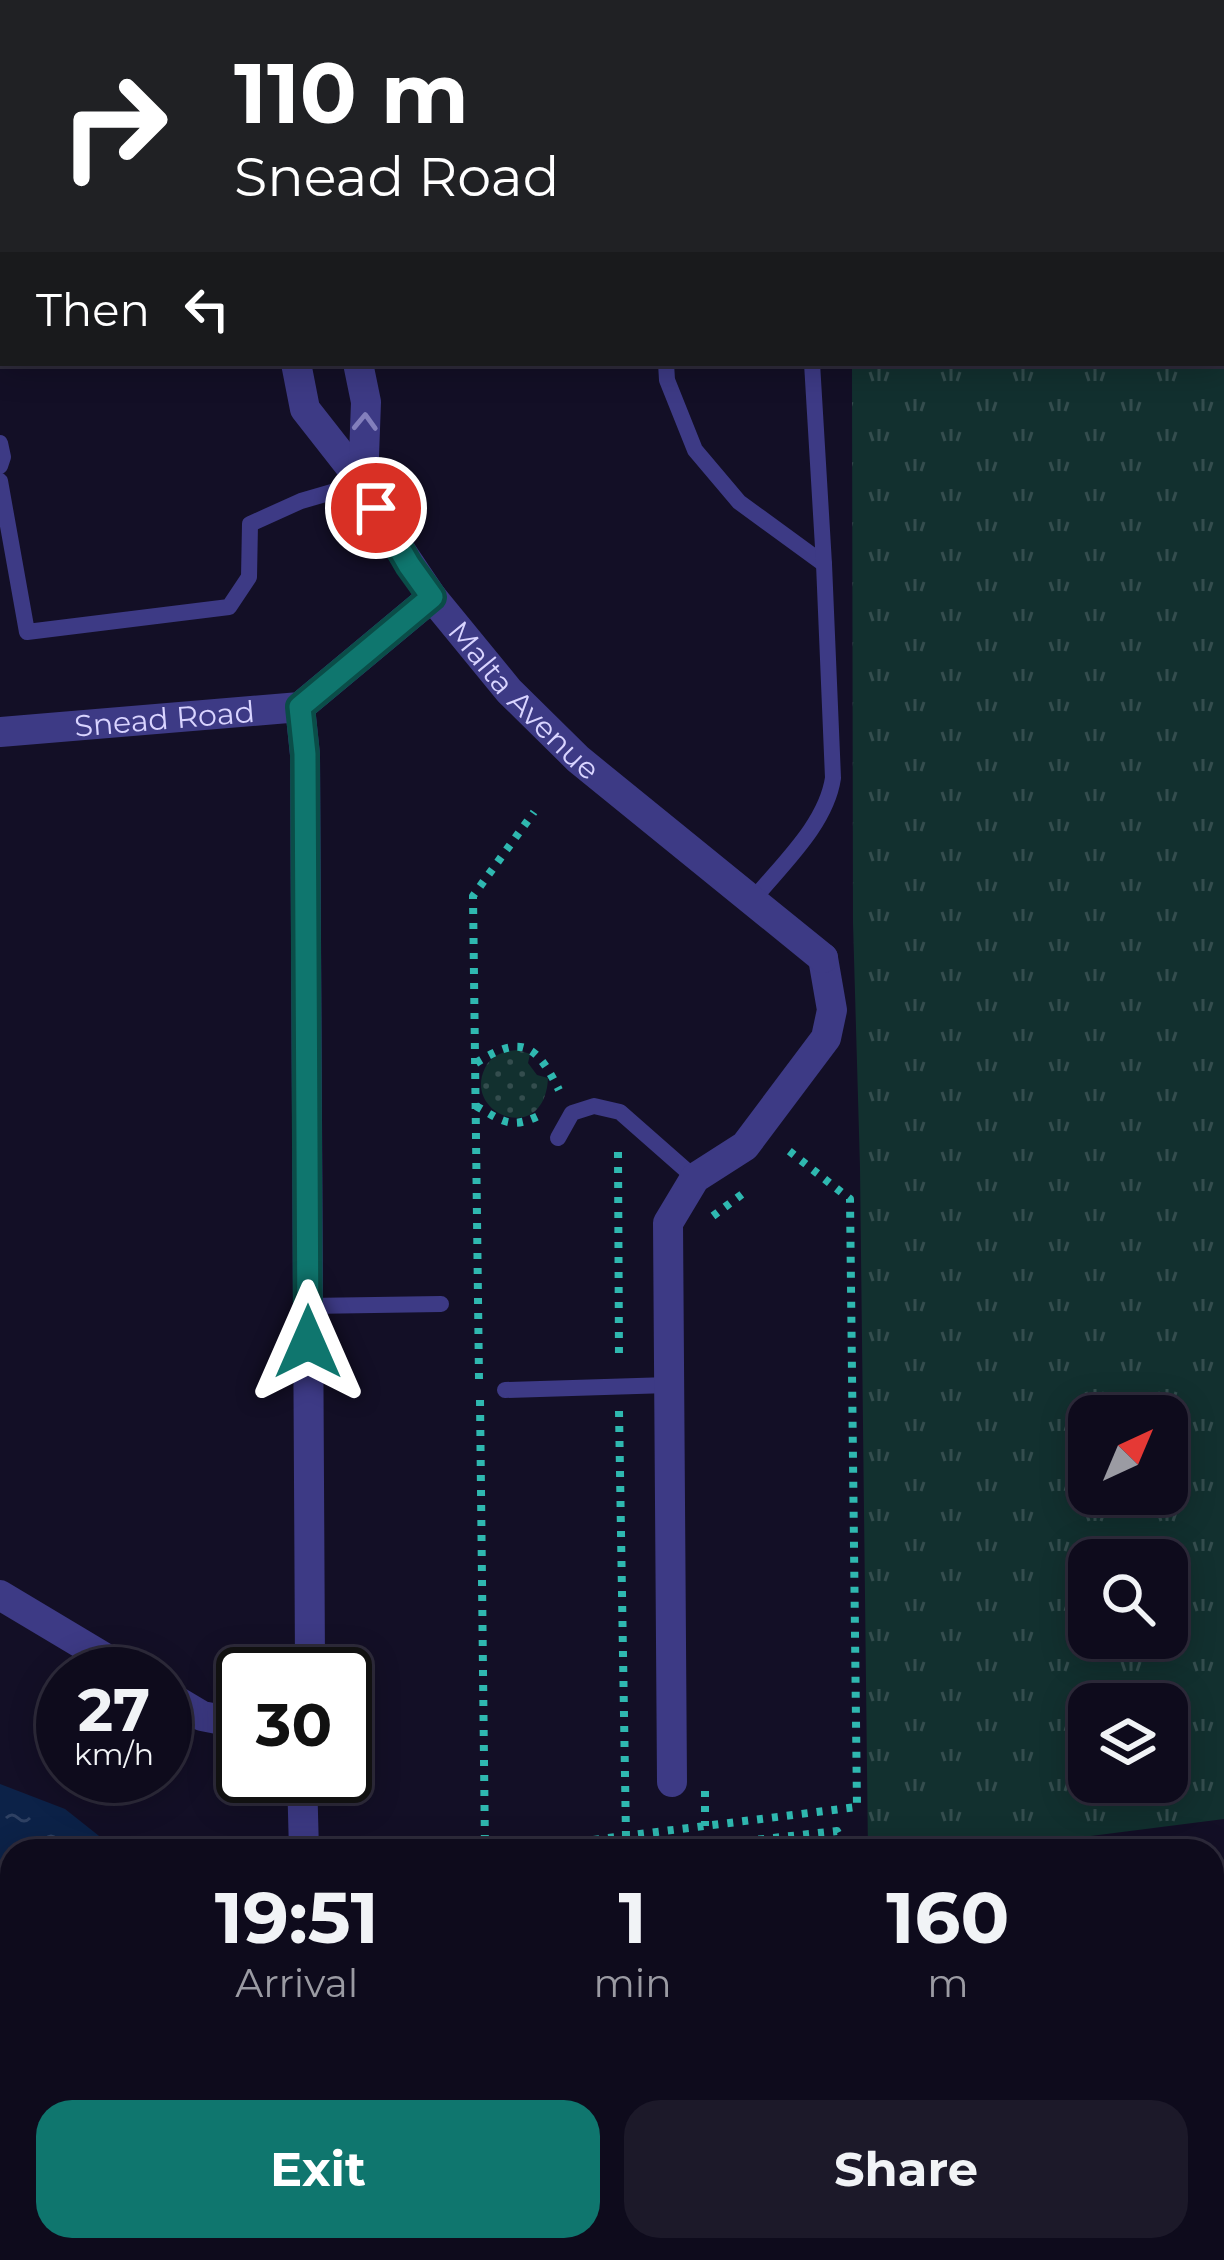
<!DOCTYPE html>
<html lang="en">
<head>
<meta charset="utf-8">
<style>
	:root { --surface:#0e0b1c; --page:#1c1929; --text:#f1f3f6; --muted:#9b9ba3; --line:#2e2b3b; --accent:#0f766e }
	body { margin:0; font-family:Montserrat,sans-serif; background:var(--page); color:var(--text); height:100vh; display:flex; flex-direction:column; font-size:45px; white-space:nowrap }
	* { box-sizing:border-box; margin:0 }
	p { font-size:39px; color:var(--muted) }
	.icon { flex:none; width:66px; height:66px; fill:none; stroke:currentColor; stroke-width:2; stroke-linecap:round; stroke-linejoin:round }
	.map { position:relative; flex:1; overflow:hidden }
	.drawer { position:absolute; left:0px; top:1839px; width:1224px; height:423px; display:flex; flex-direction:column; background:var(--surface); border-radius:36px 36px 0 0; box-shadow:0 6px 30px #0003,0 0 0 3px var(--line) }
	.drawer>* { flex:none }
	.guide { position:absolute; left:0px; top:0px; width:1224px; height:366px; box-shadow:0 6px 30px #0003,0 0 0 3px var(--line); background:#202124; color:#fff; overflow:hidden }
	.needle { width:78px; rotate:44deg }
	.fabs { position:absolute; left:1068px; top:1395px; display:grid; gap:24px }
	.fabs a { display:grid; place-items:center; width:120px; height:120px; border-radius:24px; background:var(--surface); box-shadow:0 6px 30px #0003,0 0 0 3px var(--line); font-size:60px }
	.speed { position:absolute; left:36px; top:1647px; display:flex; gap:24px; font-size:60px; font-weight:700; text-align:center }
	.speed>* { display:grid; place-content:center; width:156px; height:156px; border-radius:50%; background:var(--surface); box-shadow:0 6px 30px #0003,0 0 0 3px var(--line); line-height:1 }
	.speed small { font-size:30px; font-weight:400 }
	.speed .limit { border:6px solid #111; border-radius:18px; background:#fff; color:#111 }
	.pin { position:absolute; display:grid; place-items:center; width:102px; height:102px; color:#fff; margin:-51px; border:6px solid #fff; border-radius:50%; box-shadow:0 3px 12px #0007 }
	.me { position:absolute; width:132px; margin:-66px; rotate:0deg; stroke-linejoin:round; filter:drop-shadow(0 0 9px #0008) }
	.turn { display:flex; align-items:center; gap:42px; height:252px; padding:0 36px; font-size:54px }
	.turn .icon { width:156px; height:156px; stroke-width:2.5 }
	.turn b { display:block; font-size:84px; line-height:102px }
	.then { display:flex; align-items:center; height:114px; padding:0 36px; background:#0003; gap:24px; font-size:45px }
	.eta { display:flex; justify-content:space-evenly; align-items:center; height:204px; text-align:center }
	.eta b { font-size:72px; font-weight:700; line-height:84px }
	.primary-button { display:flex; gap:24px; margin-top:auto; padding:24px 36px }
	.primary-button a { flex:1; height:138px; border-radius:36px; background:var(--accent); color:#fff; font-size:48px; font-weight:700; line-height:138px; text-align:center }
	.primary-button a+a { background:var(--page); color:var(--text) }
	.map>svg:first-child { display:block }
	.grass { fill:url(#grass-tufts); fill-rule:evenodd }
	.park { fill:url(#park-dots) }
	.water { fill:url(#water-ripples) }
	.lines { fill:none; stroke-linecap:round; stroke-linejoin:round }
	.path { stroke:#2fb8b0; stroke-width:8; stroke-dasharray:6 9; stroke-linecap:butt }
	.service { stroke:#3d3a85; stroke-width:16 }
	.minor { stroke:#3d3a85; stroke-width:30 }
	.tertiary { stroke:#3d3a85; stroke-width:30 }
	.secondary { stroke:#6f6bff; stroke-width:30 }
	.oneway { stroke:#837fbc }
	.route-casing { stroke:#0a4d48; stroke-width:30 }
	.route { stroke:#0f766e; stroke-width:21 }
	.labels { text-anchor:middle; dominant-baseline:central; stroke-width:9; stroke-linejoin:round; paint-order:stroke }
	.street-label { font-size:30px; fill:#d9d4ff; stroke:#130f26 }
</style>
</head>
<body>
<div class="map">
<svg width="1224" height="2260" viewBox="0 0 1224 2260">
	<defs>
		<pattern id="grass-tufts" width="24" height="20" patternUnits="userSpaceOnUse" patternTransform="scale(3)"><rect width="24" height="20" fill="#12302f"/><path d="M3 7l-1-3M5 7V3M7 7l1-3M15 17l-1-3M17 17v-4M19 17l1-3" fill="none" stroke="#344d4e"/></pattern>
		<pattern id="park-dots" width="8" height="8" patternUnits="userSpaceOnUse" patternTransform="scale(3)"><rect width="8" height="8" fill="#12302f"/><path d="M2 2h.1M6 6h.1" fill="none" stroke="#344d4e" stroke-width="1.8" stroke-linecap="round"/></pattern>
		<pattern id="water-ripples" width="26" height="14" patternUnits="userSpaceOnUse" patternTransform="scale(3)"><rect width="26" height="14" fill="#0c2248"/><path d="M2 4q2-2 4 0t4 0M15 11q2-2 4 0t4 0" fill="none" stroke="#2f4163"/></pattern>
	</defs>
	<rect width="100%" height="100%" fill="#130f26"/>
	<path class="grass" d="M991,0H1224V1819L973,1851H868L860,1167L853,922L852,363H1221V3H966ZM1089,1416H1167V1494H1089ZM1089,1560H1167V1638H1089ZM1089,1704H1167V1782H1089Z"/>
	<path class="park" d="M518,1050L530,1054L528,1063L537,1075L548,1078C545,1147 462,1115 485,1068C491,1055 504,1051 518,1050Z"/>
	<path class="water" d="M0,1784L65,1809L118,1851H12V2029L0,2013Z"/>
	<g class="lines">
		<g class="path">
			<path d="M476,1063C522,1034 536,1044 559,1090"/>
			<path d="M476,1106C501,1120 510,1130 538,1116"/>
			<path d="M618,1152L619,1360"/>
			<path d="M713,1216L749,1189"/>
			<path d="M479,1379L473,896L534,812"/>
			<path d="M480,1400L485,1851"/>
			<path d="M619,1411L626,1836"/>
			<path d="M705,1791V1826"/>
			<path d="M504,1851L857,1807L850,1199L784,1147"/>
			<path d="M654,1851L837,1831L847,1851"/>
			<path d="M689,2250L692,2260"/>
		</g>
		<g class="service">
			<path d="M666,363L667,380L695,450L739,502L824,564"/>
			<path d="M0,443L3,457L0,466"/>
			<path d="M0,481L27,632L229,607L249,577L250,524L301,501L363,483"/>
			<path d="M752,901C781,865 826,825 833,778L824,564L812,363"/>
			<path d="M558,1138L572,1113L594,1106L620,1112L695,1178"/>
			<path d="M308,1306L441,1304"/>
			<path d="M505,1390L669,1385"/>
		</g>
		<g class="minor">
			<path d="M300,707L305,755L310,1662L305,1674"/>
			<path id="s1" d="M0,732L300,707L432,597"/>
			<path d="M0,1595L132,1674"/>
			<path d="M165,1694L202,1716L243,1724"/>
			<path d="M302,1776L304,1851"/>
			<path d="M672,1782L668,1223L695,1178L745,1146L826,1038L832,1010L823,958"/>
			<path d="M1013,2250L1017,2260"/>
		</g>
		<g class="tertiary">
			<path d="M265,3V0"/>
			<path d="M334,3V0"/>
			<path d="M296,363L305,409L363,483"/>
			<path id="s2" d="M358,363L366,402L363,483L389,533L432,597L509,691L578,759L823,958"/>
		</g>
		<g class="secondary">
			<path d="M516,3L540,0"/>
			<path d="M0,72L3,71"/>
		</g>
	</g>
	<defs><path id="oneway-chevron" d="M-2-3.5L2.5 0L-2 3.5" fill="none" stroke-width="1.6" stroke-linecap="round" stroke-linejoin="round" transform="scale(3)"/></defs>
	<use class="oneway" href="#oneway-chevron" transform="translate(365 422) rotate(-88)"/>
	<g class="lines">
		<defs>
			<path id="route" d="M308,1342L305,754L300,707L432,597L409,565L376,508"/>
		</defs>
		<use href="#route" class="route-casing"/>
		<use href="#route" class="route"/>
	</g>
	<g class="labels">
		<g class="street-label">
			<text stroke="none"><textPath href="#s2" startOffset="393">Malta Avenue</textPath></text>
			<text stroke="none"><textPath href="#s1" startOffset="165">Snead Road</textPath></text>
		</g>
	</g>
</svg>
<div class="fabs">
<a><svg class="needle" viewBox="-14 -14 28 28"><path d="M0-13l5 13h-10z" fill="#e53935"/><path d="M0 13l5-13h-10z" fill="#9b9ba3"/></svg></a>
<a><svg class="icon" aria-label="search" viewBox="0 0 24 24"><circle cx="10" cy="10" r="6"/><path d="M15 15l6 6"/></svg></a>
<a><svg class="icon" aria-label="layers" viewBox="0 0 24 24"><path d="M12 4l9 5-9 5-9-5zM3 14l9 5 9-5"/></svg></a>
</div>
<div class="speed"><div>27<small>km/h</small></div><div class="limit">30</div></div>
<div class="pin" style="left:376px;top:508px;background:#d93025"><svg class="icon" aria-label="arrive" viewBox="0 0 24 24"><path d="M6 21V4h12l-3 4 3 4H6"/></svg></div>
<svg class="me" style="left:308px;top:1342px" viewBox="-20 -20 40 40"><path d="M0-17L14 15 0 8-14 15z" fill="#0f766e" stroke="#fff" stroke-width="4"/></svg>
<div class="guide">
<div class="turn"><svg class="icon" aria-label="right" viewBox="0 0 24 24"><path d="M7 20v-9h11M14 6l5 5-5 5"/></svg><div><b>110 m</b>Snead Road</div></div>
<div class="then">Then<svg class="icon" aria-label="left" viewBox="0 0 24 24"><path d="M17 20v-9H6M10 6l-5 5 5 5"/></svg></div>
</div>
<section class="drawer">
<div class="eta">
<div><b>19:51</b><p>Arrival</p></div>
<div><b>1</b><p>min</p></div>
<div><b>160</b><p>m</p></div>
</div>
<div class="primary-button"><a>Exit</a><a>Share</a></div>
</section>
</div>
</body>
</html>
